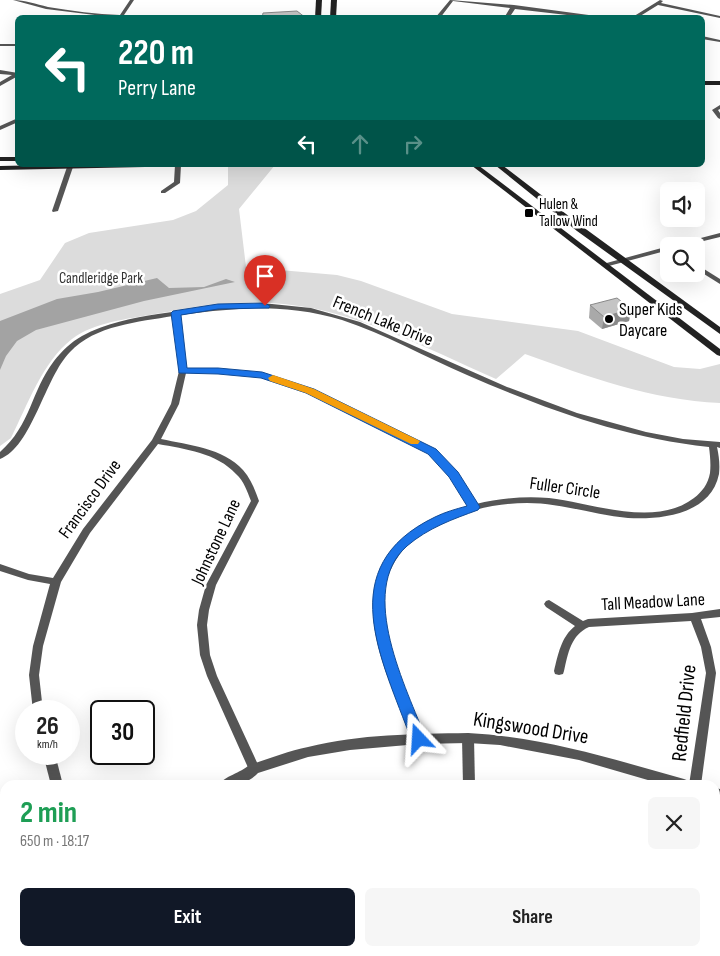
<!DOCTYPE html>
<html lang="en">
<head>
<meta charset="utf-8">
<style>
	:root { --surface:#fff; --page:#f6f6f6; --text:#222; --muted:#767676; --accent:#111827 }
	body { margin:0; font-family:"Sofia Sans Condensed",sans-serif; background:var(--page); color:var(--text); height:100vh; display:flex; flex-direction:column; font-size:19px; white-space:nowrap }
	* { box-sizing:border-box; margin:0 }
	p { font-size:16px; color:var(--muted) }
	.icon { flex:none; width:28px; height:28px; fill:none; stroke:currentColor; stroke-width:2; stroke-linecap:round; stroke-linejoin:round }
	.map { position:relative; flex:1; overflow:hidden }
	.panel { position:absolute; left:0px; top:780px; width:720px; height:176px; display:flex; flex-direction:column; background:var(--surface); border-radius:15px 15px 0 0; box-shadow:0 5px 20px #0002 }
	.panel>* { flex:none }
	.guide { position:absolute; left:15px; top:15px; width:690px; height:152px; border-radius:8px; box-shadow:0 5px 20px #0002; background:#00695c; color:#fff; overflow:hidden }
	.buttons { position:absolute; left:660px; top:182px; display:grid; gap:10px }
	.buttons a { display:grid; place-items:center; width:45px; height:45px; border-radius:8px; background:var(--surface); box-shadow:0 5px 20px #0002; font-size:25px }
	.speed { position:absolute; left:15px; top:700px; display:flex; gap:10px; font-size:25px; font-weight:700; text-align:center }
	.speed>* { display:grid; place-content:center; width:65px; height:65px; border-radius:50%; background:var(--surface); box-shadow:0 5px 20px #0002; line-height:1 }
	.speed small { font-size:12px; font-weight:400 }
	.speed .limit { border:2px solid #111; border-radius:8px; background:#fff; color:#111 }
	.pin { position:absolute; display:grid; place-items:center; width:42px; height:42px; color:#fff; margin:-51px -21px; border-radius:50% 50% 50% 0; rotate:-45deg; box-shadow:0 0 5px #0007 }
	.pin .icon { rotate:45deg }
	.me { position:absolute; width:55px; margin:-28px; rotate:340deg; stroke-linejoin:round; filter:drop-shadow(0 0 4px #0008) }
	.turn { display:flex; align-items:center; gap:18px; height:105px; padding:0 20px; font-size:22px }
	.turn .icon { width:65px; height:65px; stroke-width:2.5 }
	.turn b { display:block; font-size:35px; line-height:42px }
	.lanes { display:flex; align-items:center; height:48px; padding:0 20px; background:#0003; justify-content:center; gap:25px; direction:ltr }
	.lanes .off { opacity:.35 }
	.round { display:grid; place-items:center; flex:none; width:52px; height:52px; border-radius:8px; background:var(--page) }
	.summary { display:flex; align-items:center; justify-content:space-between; height:85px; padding:0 20px }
	h1 { font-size:30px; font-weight:700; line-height:38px; color:#1e9e55 }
	.primary-button { display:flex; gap:10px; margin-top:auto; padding:10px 20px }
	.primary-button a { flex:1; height:58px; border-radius:8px; background:var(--accent); color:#fff; font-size:20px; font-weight:700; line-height:58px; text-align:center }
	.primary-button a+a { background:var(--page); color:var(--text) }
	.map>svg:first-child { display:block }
	.green { fill:#dcdcdc }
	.water { fill:#a3a3a3 }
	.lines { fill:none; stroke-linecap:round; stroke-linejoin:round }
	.minor { fill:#555; fill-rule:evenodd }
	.tertiary { fill:#555; fill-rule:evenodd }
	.secondary { fill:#222; fill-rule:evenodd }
	.wall { fill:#a9a9a9 }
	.shaded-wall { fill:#898989 }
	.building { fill:#c4c4c4; stroke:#898989 }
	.route { fill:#1a73e8; stroke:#114b97 }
	.slow { fill:#f59e0b }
	.poi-dot { fill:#000; stroke:#fff; stroke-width:2 }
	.labels { text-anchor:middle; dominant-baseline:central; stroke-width:5; stroke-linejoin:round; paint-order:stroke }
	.far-poi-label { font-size:15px; fill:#000; stroke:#fff; text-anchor:start }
	.far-park-label { font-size:15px; fill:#333; stroke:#fff }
	.poi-label { font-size:18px; fill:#000; stroke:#fff; text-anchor:start }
	.street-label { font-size:18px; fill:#000; stroke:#fff }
	.near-street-label { font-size:21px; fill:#000; stroke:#fff }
</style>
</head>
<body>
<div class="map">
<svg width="720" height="956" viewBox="0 0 720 956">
	<rect width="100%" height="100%" fill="#fff"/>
	<path class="green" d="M228,165H275L239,209L246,267L337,275L361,281L452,314L578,331L674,367L700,369L720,364V403C651,400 589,377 525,354L496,379C425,348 351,307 271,303C232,301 193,308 155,314C128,319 94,322 72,339C43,361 27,406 11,438L0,446V294L40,280L65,243L89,233L173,220L196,211L228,185Z"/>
	<path class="water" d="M157,278L169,288L204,287L226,279L235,282L144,301L36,330L17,341L6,356L0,370V321L57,299L98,292Z"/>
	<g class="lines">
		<g class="minor">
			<path d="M13,0C25,0 36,4 48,7C72,11 96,14 120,15L130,0H134L124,15L176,17L273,16L275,17H111L46,9Z"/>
			<path d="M450,0L514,5L611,18H593L515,9L509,18H504L510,8L453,1L440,18H435Z"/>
			<path d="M660,0L663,1L661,3L720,16V18L658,5L637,18H631Z"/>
			<path d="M294,16L409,17L411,18H292Z"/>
			<path d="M702,36L720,40V42L702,39Z"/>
			<rect x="0" y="44" width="18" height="2"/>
			<path d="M0,70L18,73V76L0,86V82L12,75L0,74Z"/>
			<path d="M720,105V109L718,110L720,113V119L718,118L712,110Z"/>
			<path d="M18,118V122L0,130V126Z"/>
			<path d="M70,165L73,167L58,211L53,212L52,211L67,167Z"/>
			<path d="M175,165H181L180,183L165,193H161V191L174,182Z"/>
			<path d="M720,233V237L683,246H673L674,245Z"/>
			<path d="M669,246V250L605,267L602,265L603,264Z"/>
			<path d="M696,264L720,279V284L696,269Z"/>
			<path d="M272,304L311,308L360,322L507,387L577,413L646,432L683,439L720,442V448L717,447C719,456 720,465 719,474C711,514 662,520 628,518C594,515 562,503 527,503C489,503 452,514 420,535C394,552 381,583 383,614C386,657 408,699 425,739L423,742L419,744L415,742L413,739C397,699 375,656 373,613C370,553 417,520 469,506L450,476L429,453L307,393L261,377L218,373H186L179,404L161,439C189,445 223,448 243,470C251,479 255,490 259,501L216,585L209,610L207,625L210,655L217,676L260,769L258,772L254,774L250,772L207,676L200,655L197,625L199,610L206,585L251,501C247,491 244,481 236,474C217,453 185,449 158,444L90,533L61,582L43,646L39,675L43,711H33L29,675L33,646L50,584L28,580L0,571V564L29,574L53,578L83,529L152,440L171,404L179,371L173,316C139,322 95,325 70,352C45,377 32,447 0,459V452C31,425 31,391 54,361C62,351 71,342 82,336C105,323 133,318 158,314C196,308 233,303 272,304ZM252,308C282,308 313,311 342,320C385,334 425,357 467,375C545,409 624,438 709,447C710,455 711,464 710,473C708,484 702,492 694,498C655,528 592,503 549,498C525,496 500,498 476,504L456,472L435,449L313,389L262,373L218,369H187L180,315L213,311Z"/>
			<path d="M549,600L583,621L588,619L692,613L720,609V617L701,619L711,647L716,673L701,785H689L706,673L701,647L691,621L589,627C571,635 568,653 564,671L563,674L559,675L555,674L554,671C558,655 561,637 575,626L546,607L544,604L546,601Z"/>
			<path d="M468,733L472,735L474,738L475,785H463L462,738L464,735Z"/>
			<path d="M43,754H55L63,785H51Z"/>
			<path d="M214,951H235L238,956H217Z"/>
			<path d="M483,951H496L497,956H483Z"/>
		</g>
		<g class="tertiary">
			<path d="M468,733C542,737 613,759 684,779L689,781L691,785H665L579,760L500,745L468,743L419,744L350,750L308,757L258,773C247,785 235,785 219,785C224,776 241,773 249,765C268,759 288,751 308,747C360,734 415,734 468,733Z"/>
			<path d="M715,788L720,789V801L715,800Z"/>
			<path d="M5,921V937L0,939V923Z"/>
		</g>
		<g class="secondary">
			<path d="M316,0H322L321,18H315Z"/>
			<path d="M331,0H337L336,18H330Z"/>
			<rect x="702" y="81" width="18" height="4"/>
			<rect x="0" y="157" width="18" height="4"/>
			<path d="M47,165H148L145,167L0,170V166Z"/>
			<path d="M471,165H478L720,349V356L717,355Z"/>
			<path d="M495,165H502L583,227L720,327V334L577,231Z"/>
		</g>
	</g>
	<path class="wall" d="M590,305L631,309L629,321L602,329L589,318Z"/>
	<path class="shaded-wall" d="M631,309L629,321L602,329L604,317Z"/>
	<g class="building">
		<path d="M297,11L306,18H262L263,13Z"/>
		<path d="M617,298L631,309L604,317L590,305Z"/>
	</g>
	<path class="route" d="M265,303L270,306L269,308L218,309L181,315L187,368H218L262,372L314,389L436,449L458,472L480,507L478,510C453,519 428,528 407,546C356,591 407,689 426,739L424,743L419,745L414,743L411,739C382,659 331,567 435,517C445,512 456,509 467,506L449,477L428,454L306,393L261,378L218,374L179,373L171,313L173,311L218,304Z"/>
	<path class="slow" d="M273,375L314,389L420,441L418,444H411L306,393L270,381L268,378Z"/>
	<g class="poi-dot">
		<rect x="524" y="208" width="10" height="10" rx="2.5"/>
		<circle cx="609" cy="319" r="5"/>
	</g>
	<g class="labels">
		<g class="far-poi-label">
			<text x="539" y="204">Hulen &amp;<tspan x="539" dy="17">Tallow Wind</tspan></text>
		</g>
		<g class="far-park-label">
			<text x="101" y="278">Candleridge Park</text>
		</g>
		<g class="poi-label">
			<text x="619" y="309">Super Kids<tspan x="619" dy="21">Daycare</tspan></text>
		</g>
		<g class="street-label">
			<text transform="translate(383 321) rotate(22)">French Lake Drive</text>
			<text transform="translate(565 488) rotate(8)">Fuller Circle</text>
			<text transform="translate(90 499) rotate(-54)">Francisco Drive</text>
			<text transform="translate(216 542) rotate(-65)">Johnstone Lane</text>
			<text transform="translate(653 602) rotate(-3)">Tall Meadow Lane</text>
		</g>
		<g class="near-street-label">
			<text transform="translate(684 713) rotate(-84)">Redfield Drive</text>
			<text transform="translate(531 728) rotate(9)">Kingswood Drive</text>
		</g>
	</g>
</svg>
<div class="buttons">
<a><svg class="icon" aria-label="sound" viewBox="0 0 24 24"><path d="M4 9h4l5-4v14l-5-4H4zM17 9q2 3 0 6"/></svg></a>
<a><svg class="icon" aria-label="search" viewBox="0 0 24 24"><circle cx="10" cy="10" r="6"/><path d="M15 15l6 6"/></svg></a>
</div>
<div class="speed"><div>26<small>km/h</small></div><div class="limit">30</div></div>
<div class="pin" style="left:265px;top:306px;background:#d93025"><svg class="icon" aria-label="arrive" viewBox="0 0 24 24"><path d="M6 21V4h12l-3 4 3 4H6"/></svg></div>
<svg class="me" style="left:419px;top:739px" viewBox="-20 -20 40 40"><path d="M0-17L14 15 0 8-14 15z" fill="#1a73e8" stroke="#fff" stroke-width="4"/></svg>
<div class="guide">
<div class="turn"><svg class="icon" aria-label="left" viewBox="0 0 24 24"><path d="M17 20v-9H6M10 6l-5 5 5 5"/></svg><div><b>220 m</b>Perry Lane</div></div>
<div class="lanes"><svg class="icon" aria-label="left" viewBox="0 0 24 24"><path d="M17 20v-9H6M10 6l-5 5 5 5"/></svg><svg class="icon off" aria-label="ahead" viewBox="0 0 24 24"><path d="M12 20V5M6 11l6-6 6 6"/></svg><svg class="icon off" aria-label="right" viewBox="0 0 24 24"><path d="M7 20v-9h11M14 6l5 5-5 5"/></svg></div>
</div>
<section class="panel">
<div class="summary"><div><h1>2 min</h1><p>650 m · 18:17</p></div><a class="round"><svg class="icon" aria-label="close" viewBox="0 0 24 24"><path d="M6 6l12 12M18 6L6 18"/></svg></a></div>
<div class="primary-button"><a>Exit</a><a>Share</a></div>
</section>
</div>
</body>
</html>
